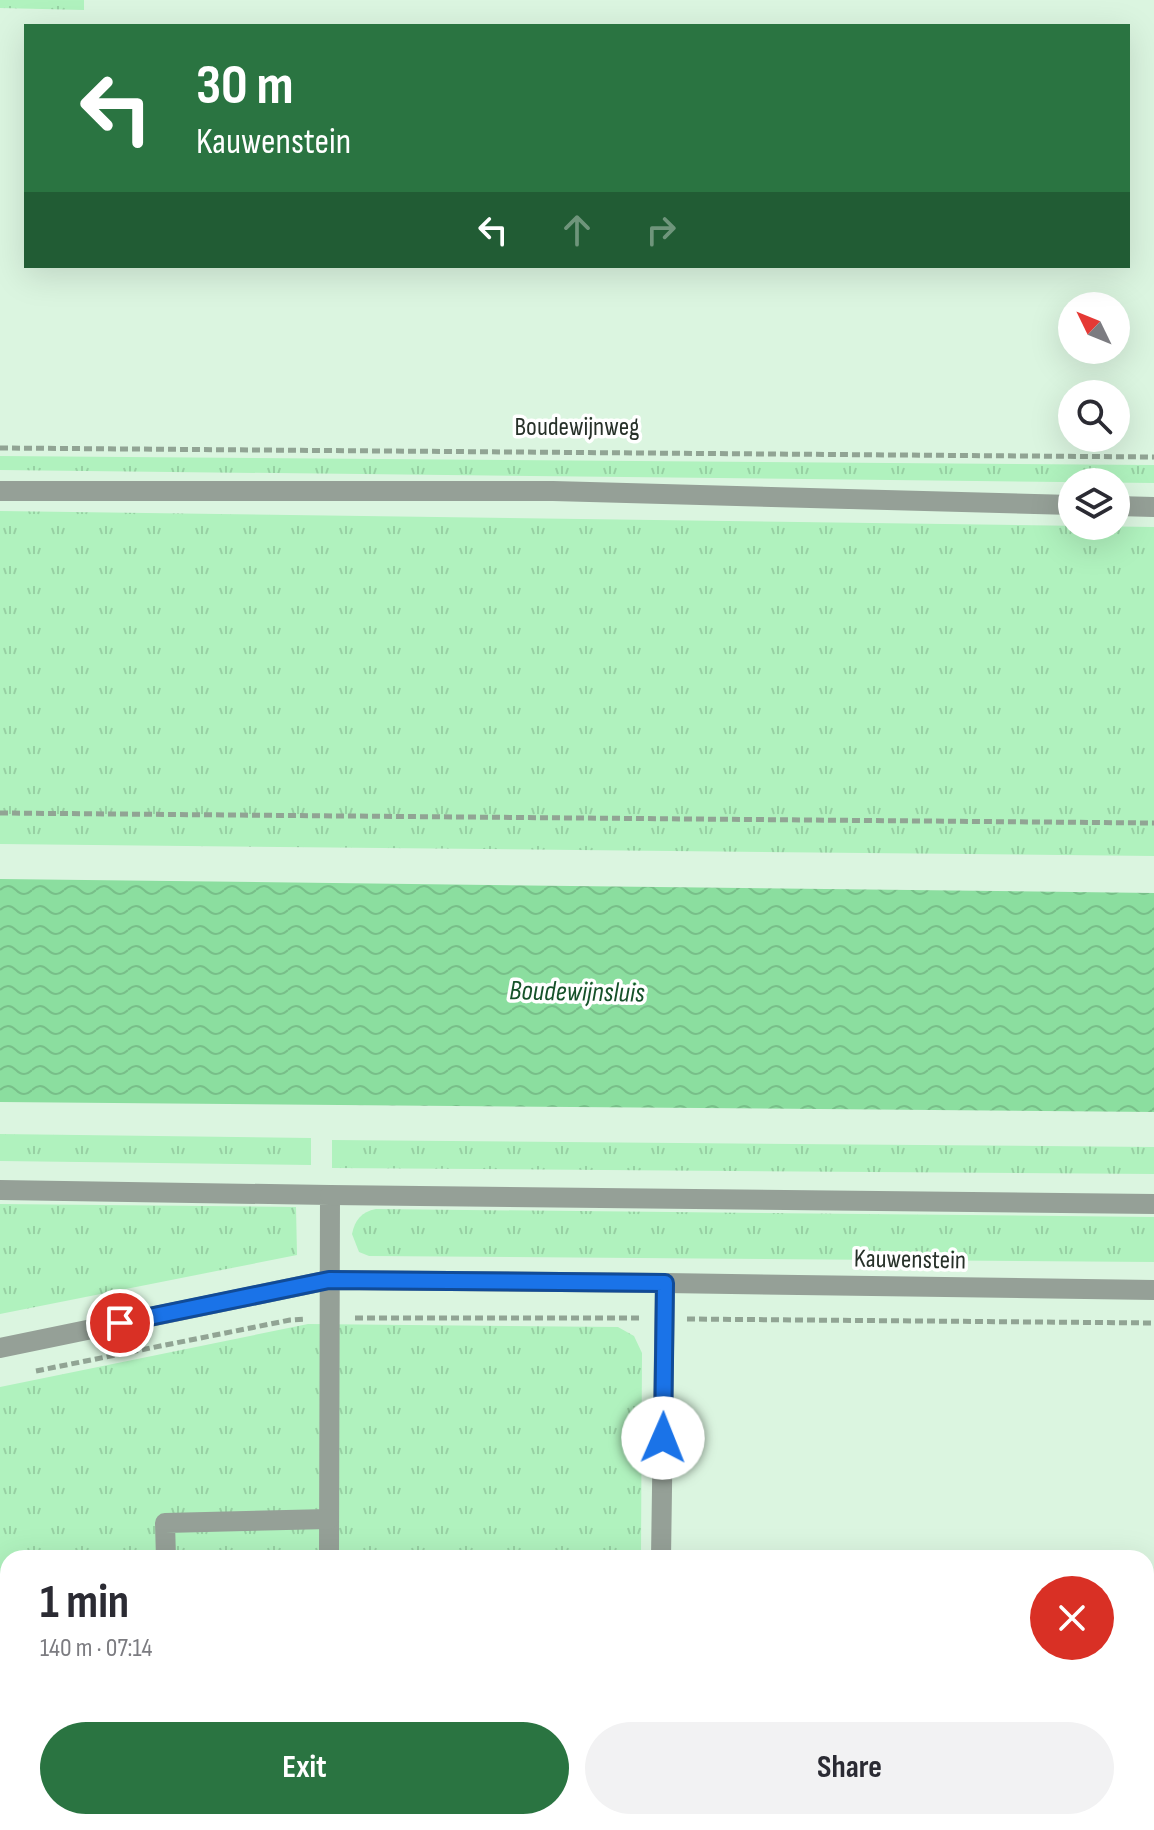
<!DOCTYPE html>
<html lang="en">
<head>
<meta charset="utf-8">
<style>
	:root { --surface:#fff; --page:#f2f2f3; --text:#2b2b33; --muted:#7c7c81; --accent:#2a7441 }
	body { margin:0; font-family:"Sofia Sans Condensed",sans-serif; background:var(--page); color:var(--text); height:100vh; display:flex; flex-direction:column; font-size:30px; white-space:nowrap }
	* { box-sizing:border-box; margin:0 }
	p { font-size:26px; color:var(--muted) }
	.icon { flex:none; width:44px; height:44px; fill:none; stroke:currentColor; stroke-width:2; stroke-linecap:round; stroke-linejoin:round }
	.map { position:relative; flex:1; overflow:hidden }
	.side { position:absolute; left:0px; top:1550px; width:1154px; height:280px; display:flex; flex-direction:column; background:var(--surface); border-radius:24px 24px 0 0; box-shadow:0 8px 32px #0002 }
	.side>* { flex:none }
	.banner { position:absolute; left:24px; top:24px; width:1106px; height:244px; border-radius:0px; box-shadow:0 8px 32px #0002; background:#2a7441; color:#fff; overflow:hidden }
	.needle { width:52px; rotate:313deg }
	.controls { position:absolute; left:1058px; top:292px; display:grid; gap:16px }
	.controls a { display:grid; place-items:center; width:72px; height:72px; border-radius:50%; background:var(--surface); box-shadow:0 8px 32px #0002; font-size:40px }
	.pin { position:absolute; display:grid; place-items:center; width:68px; height:68px; color:#fff; margin:-34px; border:4px solid #fff; border-radius:50%; box-shadow:0 2px 8px #0007 }
	.me { position:absolute; width:88px; margin:-44px; rotate:1deg; stroke-linejoin:round; filter:drop-shadow(0 0 6px #0008) }
	.turn { display:flex; align-items:center; gap:28px; height:168px; padding:0 40px; font-size:36px }
	.turn .icon { width:104px; height:104px; stroke-width:2.5 }
	.turn b { display:block; font-size:56px; line-height:68px }
	.lanes { display:flex; align-items:center; height:76px; padding:0 40px; background:#0003; justify-content:center; gap:40px; direction:ltr }
	.lanes .off { opacity:.35 }
	.round { display:grid; place-items:center; flex:none; width:84px; height:84px; border-radius:42px; background:var(--page) }
	.head { display:flex; align-items:center; justify-content:space-between; height:136px; padding:0 40px }
	h1 { font-size:48px; font-weight:700; line-height:60px }
	.action { display:flex; gap:16px; margin-top:auto; padding:16px 40px }
	.action a { flex:1; height:92px; border-radius:48px; background:var(--accent); color:#fff; font-size:32px; font-weight:700; line-height:92px; text-align:center }
	.action a+a { background:var(--page); color:var(--text) }
	.map>svg:first-child { display:block }
	.grass { fill:url(#grass-tufts) }
	.water { fill:url(#water-waves) }
	.lines { fill:none; stroke-linecap:round; stroke-linejoin:round }
	.path { stroke:#91a494; stroke-width:5; stroke-dasharray:8 4; stroke-linecap:butt }
	.minor { stroke:#95a097; stroke-width:20 }
	.route-casing { stroke:#114b97; stroke-width:20 }
	.route { stroke:#1a73e8; stroke-width:14 }
	.labels { text-anchor:middle; dominant-baseline:central; stroke-width:7; stroke-linejoin:round; paint-order:stroke }
	.street-label { font-size:26px; fill:#273129; stroke:#fff }
	.water-label { font-size:28px; font-style:italic; fill:#16522a; stroke:#fff }
</style>
</head>
<body>
<div class="map">
<svg width="1154" height="1830" viewBox="0 0 1154 1830">
	<defs>
		<pattern id="grass-tufts" width="24" height="20" patternUnits="userSpaceOnUse" patternTransform="scale(2)"><rect width="24" height="20" fill="#b0f2be"/><path d="M3 7l-1-3M5 7V3M7 7l1-3M15 17l-1-3M17 17v-4M19 17l1-3" fill="none" stroke="#97d0a3"/></pattern>
		<pattern id="water-waves" width="16" height="10" patternUnits="userSpaceOnUse" patternTransform="scale(2)"><rect width="16" height="10" fill="#8bde9f"/><path d="M0 5q4-4 8 0t8 0" fill="none" stroke="#78bf89"/></pattern>
	</defs>
	<rect width="100%" height="100%" fill="#dbf5e0"/>
	<g class="grass">
		<path d="M0,0H84V10L0,8Z"/>
		<path d="M0,456L1154,465V483L0,470Z"/>
		<path d="M0,511L1154,527V856L0,844Z"/>
		<path d="M0,1134L311,1138V1165L0,1161Z"/>
		<path d="M332,1140L1154,1147V1174L332,1168Z"/>
		<path d="M0,1204L296,1207L297,1255L0,1314Z"/>
		<path d="M376,1209L1154,1217V1262L369,1256L359,1252L352,1234C355,1220 361,1212 376,1209Z"/>
		<path d="M308,1324L618,1327L634,1336L642,1353L641,1558H8V1822H639V1830H0V1387Z"/>
	</g>
	<path class="water" d="M0,879L1154,893V1112L0,1102Z"/>
	<g class="lines">
		<g class="path">
			<path d="M0,448L1154,457"/>
			<path d="M0,813L1154,823"/>
			<path d="M355,1318H641"/>
			<path d="M687,1319L1154,1323"/>
			<path d="M36,1371L290,1320L305,1319"/>
			<path d="M117,1822L122,1830"/>
			<path d="M133,1822L145,1830"/>
		</g>
		<g class="minor">
			<path d="M0,491H553L1072,505"/>
			<path d="M1116,506L1154,507"/>
			<path d="M0,1190L330,1195L329,1558"/>
			<path d="M330,1195L1154,1204"/>
			<path d="M0,1348L329,1280L665,1283L1154,1290"/>
			<path d="M166,1558L165,1523L329,1519"/>
			<path d="M661,1558L665,1283"/>
			<path d="M0,1730H8"/>
			<path d="M328,1830V1822"/>
			<path d="M657,1830V1822"/>
		</g>
	</g>
	<g class="lines">
		<defs>
			<path id="route" d="M120,1323L329,1280L665,1283L663,1438"/>
		</defs>
		<use href="#route" class="route-casing"/>
		<use href="#route" class="route"/>
	</g>
	<g class="labels">
		<g class="street-label">
			<text x="577" y="427">Boudewijnweg</text>
			<text transform="translate(910 1260) rotate(1)">Kauwenstein</text>
		</g>
		<g class="water-label">
			<text transform="translate(577 992) rotate(1)">Boudewijnsluis</text>
		</g>
	</g>
</svg>
<div class="controls">
<a><svg class="needle" viewBox="-14 -14 28 28"><path d="M0-13l5 13h-10z" fill="#e53935"/><path d="M0 13l5-13h-10z" fill="#7c7c81"/></svg></a>
<a><svg class="icon" aria-label="search" viewBox="0 0 24 24"><circle cx="10" cy="10" r="6"/><path d="M15 15l6 6"/></svg></a>
<a><svg class="icon" aria-label="layers" viewBox="0 0 24 24"><path d="M12 4l9 5-9 5-9-5zM3 14l9 5 9-5"/></svg></a>
</div>
<div class="pin" style="left:120px;top:1323px;background:#d93025"><svg class="icon" aria-label="arrive" viewBox="0 0 24 24"><path d="M6 21V4h12l-3 4 3 4H6"/></svg></div>
<svg class="me" style="left:663px;top:1438px" viewBox="-20 -20 40 40"><circle r="19" fill="#fff"/><path d="M0-13L10 11 0 6-10 11z" fill="#1a73e8"/></svg>
<div class="banner">
<div class="turn"><svg class="icon" aria-label="left" viewBox="0 0 24 24"><path d="M17 20v-9H6M10 6l-5 5 5 5"/></svg><div><b>30 m</b>Kauwenstein</div></div>
<div class="lanes"><svg class="icon" aria-label="left" viewBox="0 0 24 24"><path d="M17 20v-9H6M10 6l-5 5 5 5"/></svg><svg class="icon off" aria-label="ahead" viewBox="0 0 24 24"><path d="M12 20V5M6 11l6-6 6 6"/></svg><svg class="icon off" aria-label="right" viewBox="0 0 24 24"><path d="M7 20v-9h11M14 6l5 5-5 5"/></svg></div>
</div>
<section class="side">
<div class="head"><div><h1>1 min</h1><p>140 m · 07:14</p></div><a class="round" style="background:#d93025;color:#fff"><svg class="icon" aria-label="close" viewBox="0 0 24 24"><path d="M6 6l12 12M18 6L6 18"/></svg></a></div>
<div class="action"><a>Exit</a><a>Share</a></div>
</section>
</div>
</body>
</html>
